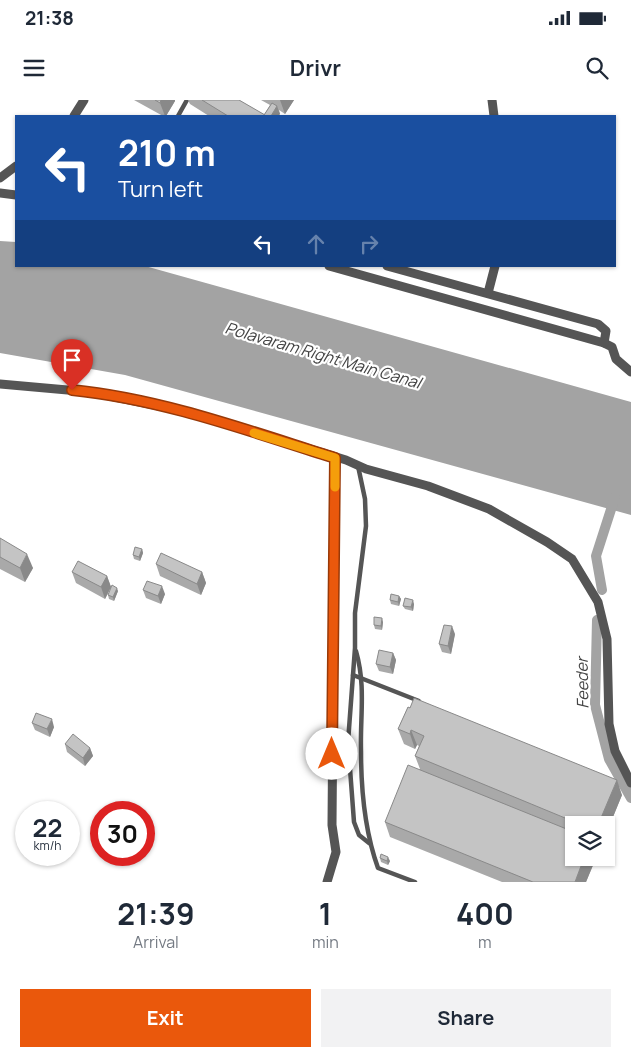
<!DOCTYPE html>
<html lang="en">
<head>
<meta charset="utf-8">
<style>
	:root { --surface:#fff; --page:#f2f2f3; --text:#1f2937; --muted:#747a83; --accent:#ea580c }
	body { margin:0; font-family:Manrope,sans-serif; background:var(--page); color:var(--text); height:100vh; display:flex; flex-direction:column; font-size:19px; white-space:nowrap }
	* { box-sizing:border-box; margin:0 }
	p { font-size:16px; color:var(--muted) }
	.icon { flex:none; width:28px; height:28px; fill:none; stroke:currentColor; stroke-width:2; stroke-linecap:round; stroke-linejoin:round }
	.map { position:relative; height:782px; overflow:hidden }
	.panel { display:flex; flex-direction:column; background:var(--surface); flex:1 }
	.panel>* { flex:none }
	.banner { position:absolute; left:15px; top:15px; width:601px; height:152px; border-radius:0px; box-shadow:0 1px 4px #0004; background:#1a4fa0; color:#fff; overflow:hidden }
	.buttons { position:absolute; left:565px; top:716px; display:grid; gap:10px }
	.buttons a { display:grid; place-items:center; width:50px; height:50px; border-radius:0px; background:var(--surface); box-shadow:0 1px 4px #0004; font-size:25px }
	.speed { position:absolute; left:15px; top:701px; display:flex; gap:10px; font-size:25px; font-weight:700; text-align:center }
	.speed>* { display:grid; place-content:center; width:65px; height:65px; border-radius:50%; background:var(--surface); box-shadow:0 1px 4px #0004; line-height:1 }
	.speed small { font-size:12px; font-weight:400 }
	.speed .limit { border:8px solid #d22; background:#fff; color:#111 }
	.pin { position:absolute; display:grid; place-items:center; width:42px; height:42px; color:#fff; margin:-51px -21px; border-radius:50% 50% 50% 0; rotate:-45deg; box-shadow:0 0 5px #0007 }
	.pin .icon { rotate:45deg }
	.me { position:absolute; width:55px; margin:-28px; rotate:0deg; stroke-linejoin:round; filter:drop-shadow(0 0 4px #0008) }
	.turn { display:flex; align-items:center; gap:18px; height:105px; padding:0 20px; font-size:22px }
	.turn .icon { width:65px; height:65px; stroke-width:2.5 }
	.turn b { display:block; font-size:35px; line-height:42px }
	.lanes { display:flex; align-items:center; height:48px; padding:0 20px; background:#0003; justify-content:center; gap:25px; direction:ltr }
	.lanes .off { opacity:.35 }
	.eta { display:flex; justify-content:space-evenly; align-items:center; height:85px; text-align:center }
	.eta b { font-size:30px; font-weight:700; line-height:35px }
	.primary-button { display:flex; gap:10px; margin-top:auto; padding:10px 20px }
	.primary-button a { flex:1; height:58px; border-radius:0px; background:var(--accent); color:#fff; font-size:20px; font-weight:700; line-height:58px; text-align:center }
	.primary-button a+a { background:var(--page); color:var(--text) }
	.status { display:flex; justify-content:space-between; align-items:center; height:35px; padding:0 25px; background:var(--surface); direction:ltr }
	.status svg { height:14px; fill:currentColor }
	header { display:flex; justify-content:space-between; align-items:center; height:65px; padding:0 20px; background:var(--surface); font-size:22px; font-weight:700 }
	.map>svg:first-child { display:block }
	.water { fill:#a3a3a3 }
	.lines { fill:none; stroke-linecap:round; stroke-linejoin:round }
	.canal { stroke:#a3a3a3; stroke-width:10 }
	.lane { stroke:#555; stroke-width:4.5 }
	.street { stroke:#555; stroke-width:9 }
	.wall { fill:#a9a9a9 }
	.shaded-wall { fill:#898989 }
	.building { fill:#c4c4c4; stroke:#898989 }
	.route-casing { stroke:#983908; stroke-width:12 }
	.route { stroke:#ea580c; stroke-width:9 }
	.slow { stroke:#f59e0b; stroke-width:9 }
	.labels { text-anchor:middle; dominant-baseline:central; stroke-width:4.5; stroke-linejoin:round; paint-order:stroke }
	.water-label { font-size:16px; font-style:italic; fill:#444; stroke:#fff }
</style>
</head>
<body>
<div class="status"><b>21:38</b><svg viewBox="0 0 49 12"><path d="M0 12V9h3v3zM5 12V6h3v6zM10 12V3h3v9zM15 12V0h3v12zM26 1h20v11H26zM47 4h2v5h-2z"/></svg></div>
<header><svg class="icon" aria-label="menu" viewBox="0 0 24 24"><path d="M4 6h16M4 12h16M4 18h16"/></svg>Drivr<svg class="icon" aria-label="search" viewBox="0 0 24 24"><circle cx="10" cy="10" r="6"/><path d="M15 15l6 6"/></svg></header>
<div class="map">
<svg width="631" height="782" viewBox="0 0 631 782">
	<rect width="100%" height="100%" fill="#fff"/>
	<path class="water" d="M0,141L16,142V166H145L631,302V415L125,275L0,253Z"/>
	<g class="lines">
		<g class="canal">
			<path d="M602,490L596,456L615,397"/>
			<path d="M597,520L595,605L609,659L631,698"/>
		</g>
		<g class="lane">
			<path d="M178,16L187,0"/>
			<path d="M358,366L365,399L366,426L355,513V548L348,642L354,722L359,735L369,743"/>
			<path d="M356,551C366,586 360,616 361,651C361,690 365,732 378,768L415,782"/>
			<path d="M353,575L419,601"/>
		</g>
		<g class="street">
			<path d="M492,0L494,16"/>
			<path d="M74,16L84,0"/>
			<path d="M0,78L16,66"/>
			<path d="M0,93L16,95"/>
			<path d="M329,166L604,243L612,247L616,259L631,272"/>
			<path d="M387,166L598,224L606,231L604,243"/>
			<path d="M488,193L495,166"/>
			<path d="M0,284L90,292L164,307L232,325L346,360L366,369L428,386L489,409L547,442L572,459L598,502L607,539L609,624L615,651L631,683"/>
			<path d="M327,782L336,752L332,725L335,358"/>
		</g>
	</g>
	<g class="wall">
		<path d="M134,0H175V1L166,16H163Z"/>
		<path d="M188,0H239L264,15L270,5L261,0H294L285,14L279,10L280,14L278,16H209L190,4Z"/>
		<path d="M0,438L33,468L25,482L0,469Z"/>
		<path d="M142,449L143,453L140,461L134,459L133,455Z"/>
		<path d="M156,464L202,472L206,483L201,495L160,476Z"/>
		<path d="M72,472L107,476L111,487L105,499L76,483Z"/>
		<path d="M143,490L165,494L161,504L146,498Z"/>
		<path d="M118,491L114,501L109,499L108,495Z"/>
		<path d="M399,496L401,499L399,506L391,504L390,500Z"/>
		<path d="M414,504L413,511L405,509L403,506Z"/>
		<path d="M383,522L382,530L375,529L374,525Z"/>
		<path d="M455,534L451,554L442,552L439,544Z"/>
		<path d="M393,553L396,560L393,574L379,571L376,564Z"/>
		<path d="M408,607L622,695L606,734V725H574V758H596L586,782H502L390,737L385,722L420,669L415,656L419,646L417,645L415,649L404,644L398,629Z"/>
		<path d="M32,623L54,627L50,637L35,630Z"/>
		<path d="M65,644L90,648L93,656L85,666L67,652Z"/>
		<path d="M380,758L390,761L388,765L381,762Z"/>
	</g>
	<g class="shaded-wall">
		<path d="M161,0H175V1L166,16H165L160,3Z"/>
		<path d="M280,0H294L285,14Z"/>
		<path d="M277,6L280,14L278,16H271Z"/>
		<path d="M142,449L143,453L140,461L139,457Z"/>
		<path d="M27,454L33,468L25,482L20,468Z"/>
		<path d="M202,472L206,483L201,495L197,484Z"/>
		<path d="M107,476L111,487L105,499L101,487Z"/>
		<path d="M162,486L165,494L161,504L158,496Z"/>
		<path d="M117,488L118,491L114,501L113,497Z"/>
		<path d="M399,496L401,499L399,506L398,502Z"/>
		<path d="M413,500L414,504L413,511L411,507Z"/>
		<path d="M382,518L383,522L382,530L381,526Z"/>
		<path d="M452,526L455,534L451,554L448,546Z"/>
		<path d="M393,553L396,560L393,574L390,567Z"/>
		<path d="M52,619L54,627L50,637L47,629Z"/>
		<path d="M411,630L417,645L415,649L410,634Z"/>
		<path d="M90,648L93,656L85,666L83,658Z"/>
		<path d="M617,680L622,695L606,734V725H598Z"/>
		<path d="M388,757L390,761L388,765L387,761Z"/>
		<path d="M584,758H596L586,782H575Z"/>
	</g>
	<g class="building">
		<path d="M155,0H161L160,3Z"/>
		<path d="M202,0H239L265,15L264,16H228Z"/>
		<path d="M272,3L277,6L271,16H265L264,15Z"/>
		<path d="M0,438L27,454L20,468L0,457Z"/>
		<path d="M135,447L142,449L139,457L133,455Z"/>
		<path d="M161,453L202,472L197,484L156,464Z"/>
		<path d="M78,461L107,476L101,487L72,472Z"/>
		<path d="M147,481L162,486L158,496L143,490Z"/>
		<path d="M112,485L117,488L113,497L108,495Z"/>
		<path d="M391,494L399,496L398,502L390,500Z"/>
		<path d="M405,498L413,500L411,507L403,506Z"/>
		<path d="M374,517L382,518L381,526L374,525Z"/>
		<path d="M444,525L452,526L448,546L439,544Z"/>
		<path d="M379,550L393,553L390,567L376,564Z"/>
		<path d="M414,598L617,680L598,725H582L415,656L424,636L411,630L410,634L398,629L408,607L410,608Z"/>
		<path d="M36,613L52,619L47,629L32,623Z"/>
		<path d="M73,634L90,648L83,658L65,644Z"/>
		<path d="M408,665L574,732V758H584L575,782H533L385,722Z"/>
		<path d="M381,754L388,757L387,761L380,758Z"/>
	</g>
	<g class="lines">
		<defs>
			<path id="route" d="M72,290C162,299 249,331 335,358L332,654"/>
		</defs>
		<use href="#route" class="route-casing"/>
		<use href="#route" class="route"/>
		<path class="slow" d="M254,333L335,358V387"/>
	</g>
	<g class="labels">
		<g class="water-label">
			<text transform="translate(323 255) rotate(16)">Polavaram Right Main Canal</text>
			<text transform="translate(582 583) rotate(-91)">Feeder</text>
		</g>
	</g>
</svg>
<div class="buttons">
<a><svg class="icon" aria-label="layers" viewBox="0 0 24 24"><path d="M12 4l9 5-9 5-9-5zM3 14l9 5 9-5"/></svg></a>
</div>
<div class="speed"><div>22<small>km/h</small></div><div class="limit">30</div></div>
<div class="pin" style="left:72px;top:290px;background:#d93025"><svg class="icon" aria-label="arrive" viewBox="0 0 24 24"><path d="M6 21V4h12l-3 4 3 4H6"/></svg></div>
<svg class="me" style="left:332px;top:654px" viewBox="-20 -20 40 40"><circle r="19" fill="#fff"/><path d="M0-13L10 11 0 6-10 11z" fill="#ea580c"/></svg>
<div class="banner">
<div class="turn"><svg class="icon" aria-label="left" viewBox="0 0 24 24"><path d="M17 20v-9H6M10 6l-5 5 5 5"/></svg><div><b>210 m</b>Turn left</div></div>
<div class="lanes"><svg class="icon" aria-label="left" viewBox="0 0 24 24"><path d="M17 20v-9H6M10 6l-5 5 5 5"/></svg><svg class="icon off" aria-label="ahead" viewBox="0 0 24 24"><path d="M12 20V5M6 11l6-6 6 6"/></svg><svg class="icon off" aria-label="right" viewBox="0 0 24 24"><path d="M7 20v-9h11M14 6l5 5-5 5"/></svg></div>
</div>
</div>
<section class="panel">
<div class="eta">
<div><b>21:39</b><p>Arrival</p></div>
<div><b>1</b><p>min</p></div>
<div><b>400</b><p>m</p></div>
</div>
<div class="primary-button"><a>Exit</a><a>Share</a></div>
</section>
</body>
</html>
